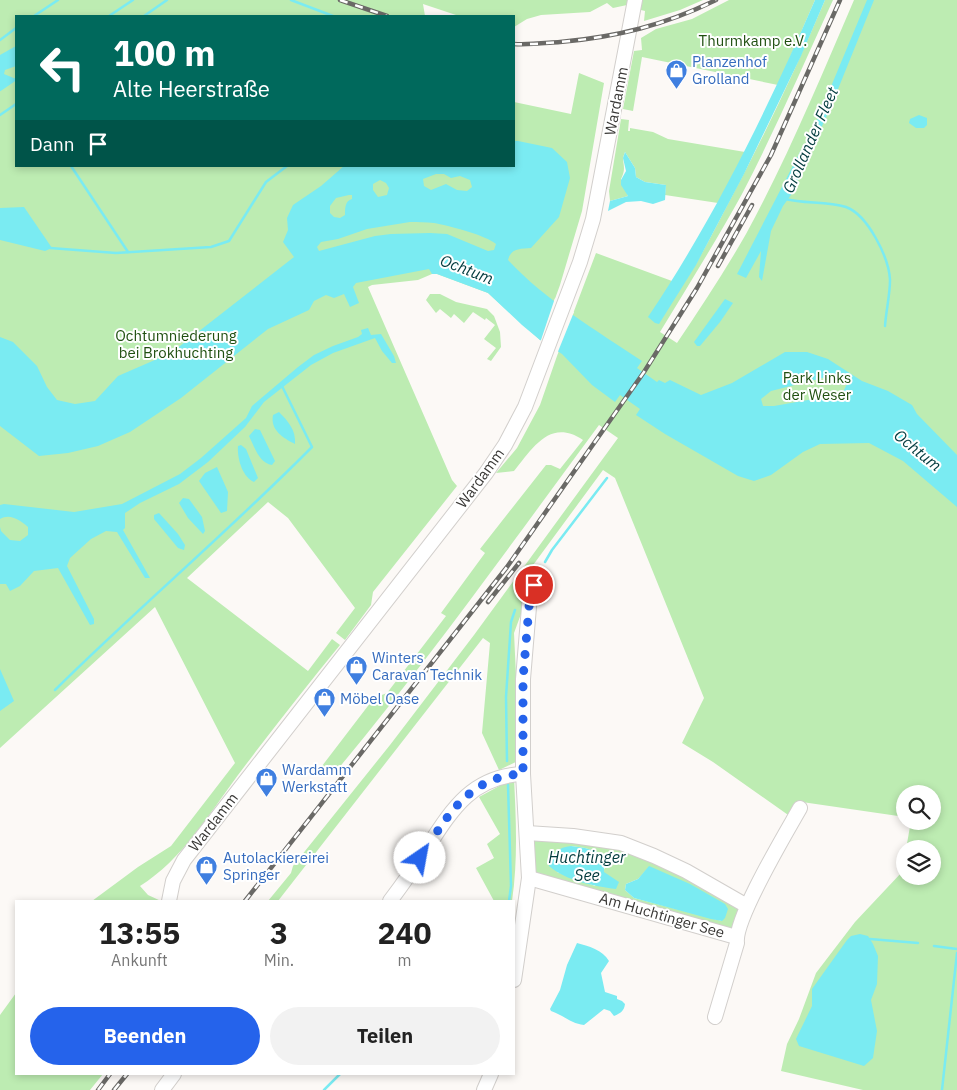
<!DOCTYPE html>
<html lang="de">
<head>
<meta charset="utf-8">
<style>
	:root { --surface:#fff; --page:#f2f2f2; --text:#222; --muted:#767676; --accent:#2563eb }
	body { margin:0; font-family:"IBM Plex Sans",sans-serif; background:var(--page); color:var(--text); height:100vh; display:flex; flex-direction:column; font-size:19px; white-space:nowrap }
	* { box-sizing:border-box; margin:0 }
	p { font-size:16px; color:var(--muted) }
	.icon { flex:none; width:28px; height:28px; fill:none; stroke:currentColor; stroke-width:2; stroke-linecap:round; stroke-linejoin:round }
	.map { position:relative; flex:1; overflow:hidden }
	.sheet { position:absolute; left:15px; top:900px; width:500px; height:175px; display:flex; flex-direction:column; background:var(--surface); border-radius:0px; box-shadow:0 2px 8px #0003 }
	.sheet>* { flex:none }
	.guide { position:absolute; left:15px; top:15px; width:500px; height:152px; border-radius:0px; box-shadow:0 2px 8px #0003; background:#00695c; color:#fff; overflow:hidden }
	.fabs { position:absolute; left:896px; top:785px; display:grid; gap:10px }
	.fabs a { display:grid; place-items:center; width:45px; height:45px; border-radius:50%; background:var(--surface); box-shadow:0 2px 8px #0003; font-size:25px }
	.pin { position:absolute; display:grid; place-items:center; width:42px; height:42px; color:#fff; margin:-21px; border:2px solid #fff; border-radius:50%; box-shadow:0 1px 5px #0007 }
	.me { position:absolute; width:55px; margin:-28px; rotate:33deg; stroke-linejoin:round; filter:drop-shadow(0 0 4px #0008) }
	.turn { display:flex; align-items:center; gap:18px; height:105px; padding:0 15px; font-size:22px }
	.turn .icon { width:65px; height:65px; stroke-width:2.5 }
	.turn b { display:block; font-size:35px; line-height:42px }
	.then { display:flex; align-items:center; height:48px; padding:0 15px; background:#0003; gap:10px; font-size:19px }
	.eta { display:flex; justify-content:space-evenly; align-items:center; height:85px; text-align:center }
	.eta b { font-size:30px; font-weight:700; line-height:35px }
	.cta { display:flex; gap:10px; margin-top:auto; padding:10px 15px }
	.cta a { flex:1; height:58px; border-radius:30px; background:var(--accent); color:#fff; font-size:20px; font-weight:700; line-height:58px; text-align:center }
	.cta a+a { background:var(--page); color:var(--text) }
	.map>svg:first-child { display:block }
	.green { fill:#bdecb2; fill-rule:evenodd }
	.water { fill:#7aebf2; fill-rule:evenodd }
	.pier { fill:#fcf9f6 }
	.lines { fill:none; stroke-linecap:round; stroke-linejoin:round }
	.stream { stroke:#7aebf2; stroke-width:2.5 }
	.minor-casing { stroke:#d2cfcc; stroke-width:16 }
	.minor { stroke:#fff; stroke-width:14 }
	.rail-casing { stroke:#6a6966; stroke-width:4.5 }
	.rail { stroke:#fff; stroke-width:2.5; stroke-dasharray:8; stroke-linecap:butt }
	.route { stroke:#2563eb; stroke-width:9; stroke-dasharray:0 16.2 }
	.labels { text-anchor:middle; dominant-baseline:central; stroke-width:4; stroke-linejoin:round; paint-order:stroke }
	.park-label { font-size:15px; fill:#205011; stroke:#fff }
	.shop-label { font-size:15px; fill:#366cbe; stroke:#fff; text-anchor:start }
	.street-label { font-size:15px; fill:#393836; stroke:#fff }
	.water-label { font-size:16px; font-style:italic; fill:#023b3e; stroke:#fff }
</style>
</head>
<body>
<div class="map">
<svg width="957" height="1090" viewBox="0 0 957 1090">
	<rect width="100%" height="100%" fill="#fcf9f6"/>
	<g class="green">
		<path d="M0,0H627V5L613,8L607,3L590,12L541,15L527,19L514,27V16H459L423,4L425,16H16V166H514V102L571,114L579,73L604,83L582,211L560,285L540,340L488,293L437,274H432L418,280L372,285L368,287L452,480L457,486L373,592L371,605L345,640L336,633L355,608L288,518L268,502L187,578L308,671L332,639L340,645C305,688 271,731 238,775C209,814 182,860 140,886L148,895L161,901H92L138,867L171,846L235,763L155,607L0,748Z"/>
		<path d="M640,0H703L680,10L644,21L645,11L641,10Z"/>
		<path d="M729,0H815L778,85L642,57L633,111L623,109L634,51L642,50L641,38L656,29L692,19Z"/>
		<path d="M825,0H833C803,65 775,131 742,194C716,241 688,286 660,332L677,343C701,307 725,271 746,234C787,159 820,79 854,0H957V1090H863L781,1071L787,1044L799,1019L816,973L855,922L902,872L905,855V876H932V849H906L911,821H932V794H905V817L802,802L791,817L713,762L682,743L704,698L615,478L603,470L525,576L531,587L514,633L520,760L499,770L482,733L490,643L483,638L278,901H268L291,873L293,866L390,745L474,635L618,438L599,425C512,543 427,662 333,775L322,766L374,698L387,693L446,616L441,613L485,553L480,549L546,465H551L560,469L583,440C550,418 533,448 514,471L496,473L517,448L540,405L557,356L596,253L672,281L682,286C700,259 715,229 730,200C765,135 796,68 825,0Z"/>
		<path d="M621,119L629,120L628,131H630V128L653,132L668,139L745,152L718,203L665,195L666,185L645,182L636,177L635,168L625,152C620,163 628,166 621,179L628,196L610,201L609,191Z"/>
		<path d="M430,294H440L456,302L487,309L494,316L500,332L501,347L491,361L487,359L496,348L484,339L495,325L486,318L485,320L473,312L464,323L454,314L451,318L440,309L436,313L426,300Z"/>
		<path d="M514,778C516,819 518,860 512,901H494L476,868L494,858L487,844L500,834L479,797Z"/>
		<path d="M534,837L618,848L663,866L741,907L733,931L532,873V839ZM571,846L585,848L610,856C605,867 602,876 595,886L557,872ZM649,867L668,876L722,921L634,898L625,890L626,884L638,879Z"/>
		<path d="M16,993V1074H103L90,1090H0V1015Z"/>
	</g>
	<g class="water">
		<path d="M815,0H825L801,56L744,174L696,265L659,324L655,323L648,317C715,217 767,110 815,0Z"/>
		<path d="M867,0H874L832,104L791,195L783,206L771,231L762,281L759,277L761,251L746,278L737,274L800,152L810,137Z"/>
		<path d="M16,46V66L5,70L4,74L16,79L0,90V55Z"/>
		<path d="M919,115L927,118V125L924,128H916L909,123L910,119Z"/>
		<path d="M514,141H518L552,148L567,162L570,178L559,217L531,248C520,249 511,248 508,260C546,301 596,330 642,361L637,368L657,382L659,380L665,383L670,380L701,395L732,383L785,352H807L828,359L862,381L888,391L912,405L917,414L957,455V507L903,461L869,443L820,444L803,452L771,475L754,481L738,476L665,434L636,415L640,409L620,395L615,402L592,385L562,354L540,340L522,325L488,293L437,274H432L429,269L356,283L353,287L359,303L350,307L344,294L334,298L326,295L314,301L309,310L268,329L181,398L130,432L98,446L68,453L39,456L0,426V337L13,342L37,366L47,387L57,400L75,404L95,401L118,376L171,353L294,257L283,242L288,230L287,218L293,205L321,186L344,166H514ZM436,174H444L451,178L460,176L470,180L472,187L467,191L457,190L446,184L431,190L424,186L423,179ZM380,180L386,183L389,188L387,195L378,197L373,190V184ZM349,195H352V199C345,201 345,208 345,215L340,218L334,217L330,213V206L336,198ZM410,222C418,222 426,222 434,223C447,225 488,236 496,244L494,250L488,251L447,234L430,233L391,234L375,236L319,251L317,247L321,242L338,239L367,229ZM834,375L843,376L848,382L842,394L774,406H763L761,399L771,391Z"/>
		<path d="M625,152L635,168L636,177L645,182L666,185L665,200L653,204L641,201L626,202L608,211L610,201L628,196L621,185V180L626,171L623,158Z"/>
		<path d="M24,207L52,248L45,251L0,240V208Z"/>
		<path d="M725,299L733,303L720,322L700,346H697L694,342Z"/>
		<path d="M368,328L371,335L381,334L394,356L396,363H392L382,351L375,338L333,353L311,365L264,402L245,427L208,462L179,484L140,503L125,513V528L123,530L150,578H145L117,532L106,531L91,539L70,558L67,566L94,619V624L90,625L58,568L34,571L20,586L10,591L6,584H0V527L1,531L10,540L20,541L28,535V527C20,520 10,513 0,519V505L4,504L74,512L122,504L180,474L201,458L246,418L252,406L298,367L314,355L333,346L358,337L362,334L361,330Z"/>
		<path d="M279,412C288,421 296,430 295,444C283,438 270,430 273,415Z"/>
		<path d="M255,429L260,430L275,461L272,465C259,463 254,446 249,436Z"/>
		<path d="M241,445L246,449L258,478L254,482C242,477 237,458 238,446Z"/>
		<path d="M217,467L228,492L227,511L221,513L199,481L205,473Z"/>
		<path d="M183,498L189,499L202,517L205,531L203,534L188,518L179,503Z"/>
		<path d="M159,513L178,534L185,545L184,550L178,548L154,519V515Z"/>
		<path d="M0,669L14,701L0,711V668Z"/>
		<path d="M571,846L585,848L610,856L604,867V872L619,882L616,889C593,886 567,881 549,866C551,854 559,847 571,846Z"/>
		<path d="M649,866L690,884L725,904L728,909L725,918L722,921L711,919L634,898L625,890L626,884L638,879Z"/>
		<path d="M860,934L868,936L873,944L878,956L877,984L871,1000L877,1031L873,1058L864,1066L799,1046L796,1039L812,1006V989L847,940L851,936Z"/>
		<path d="M577,943C588,946 603,950 609,961L601,973L605,992L617,996V999L622,1001L625,1004C624,1011 621,1013 614,1016L610,1011L604,1009L584,1025C572,1024 563,1015 551,1011L550,1009L560,990L567,965Z"/>
	</g>
	<path class="pier" d="M555,298L574,312L557,354L540,343Z"/>
	<g class="lines">
		<g class="stream">
			<path d="M291,0L333,16"/>
			<path d="M34,16L58,0"/>
			<path d="M109,16L133,0"/>
			<path d="M144,16L167,0"/>
			<path d="M0,40L16,28"/>
			<path d="M0,90L16,79"/>
			<path d="M0,115L16,104"/>
			<path d="M71,166L128,252"/>
			<path d="M785,199C805,204 826,201 846,207C868,215 889,258 890,280C890,295 886,311 885,326"/>
			<path d="M50,248L116,253L211,247L229,241L266,182L287,166"/>
			<path d="M545,562L552,550L607,478"/>
			<path d="M55,690C139,607 229,531 312,447L281,384"/>
			<path d="M507,761L506,697L511,622L515,610"/>
			<path d="M508,785L511,886L509,901"/>
			<path d="M870,939L918,943"/>
			<path d="M934,946L957,949"/>
			<path d="M324,1090L340,1074"/>
			<path d="M942,1090L957,953"/>
		</g>
		<defs>
			<g id="minor">
				<path d="M527,833L573,836L621,843L654,856L686,871L747,906"/>
				<path d="M529,878L736,937"/>
				<path d="M169,901L173,881L184,860L486,473L505,445L525,407L580,262L593,219L635,0"/>
				<path d="M390,901C402,885 414,868 425,851C451,811 471,776 523,774"/>
				<path d="M514,980L529,878L523,774V679L530,595L537,575"/>
				<path d="M715,1017L737,943C734,919 786,833 800,808"/>
				<path d="M162,1090L174,1074"/>
				<path d="M484,1090L491,1074"/>
			</g>
		</defs>
		<use href="#minor" class="minor-casing"/>
		<use href="#minor" class="minor"/>
		<defs>
			<g id="rail">
				<path d="M340,0L387,16"/>
				<path d="M514,44C529,45 545,43 560,42C617,37 665,25 716,0"/>
				<path d="M718,266L752,205"/>
				<path d="M488,602L519,563"/>
				<path d="M245,901L507,567L644,372L697,288L771,155L840,0"/>
				<path d="M98,1090L110,1074"/>
				<path d="M114,1090L127,1074"/>
			</g>
		</defs>
		<use href="#rail" class="rail-casing"/>
		<use href="#rail" class="rail"/>
	</g>
	<g class="lines">
		<path class="route" d="M420,858C447,817 468,776 523,774V679L530,595L534,585"/>
	</g>
	<defs>
		<symbol id="shop-pin" viewBox="-11 -11 22 30"><path d="M0 17L-7.5 6A9.5 9.5 0 1 1 7.5 6Z" fill="#3f7fe0" stroke="#fff"/><path d="M-5-2.5h2.3a2.7 3.5 0 0 1 5.4 0H5L5.5 6h-11ZM-1.5-2.5h3a1.5 2.3 0 0 0-3 0Z" fill="#fff"/></symbol>
	</defs>
	<g fill-rule="evenodd">
		<use href="#shop-pin" x="664" y="58" width="25" height="34"/>
		<use href="#shop-pin" x="344" y="654" width="25" height="34"/>
		<use href="#shop-pin" x="312" y="686" width="25" height="34"/>
		<use href="#shop-pin" x="254" y="766" width="25" height="34"/>
		<use href="#shop-pin" x="194" y="854" width="25" height="34"/>
	</g>
	<g class="labels">
		<g class="park-label">
			<text x="753" y="40">Thurmkamp e.V.</text>
			<text x="176" y="335">Ochtumniederung<tspan x="176" dy="17">bei Brokhuchting</tspan></text>
			<text x="817" y="377">Park Links<tspan x="817" dy="17">der Weser</tspan></text>
		</g>
		<g class="shop-label">
			<text x="692" y="61">Planzenhof<tspan x="692" dy="17">Grolland</tspan></text>
			<text x="372" y="657">Winters<tspan x="372" dy="17">Caravan Technik</tspan></text>
			<text x="340" y="698">Möbel Oase</text>
			<text x="282" y="769">Wardamm<tspan x="282" dy="17">Werkstatt</tspan></text>
			<text x="223" y="857">Autolackiereirei<tspan x="223" dy="17">Springer</tspan></text>
		</g>
		<g class="street-label">
			<text transform="translate(616 101) rotate(-79)">Wardamm</text>
			<text transform="translate(480 478) rotate(-54)">Wardamm</text>
			<text transform="translate(213 822) rotate(-52)">Wardamm</text>
			<text transform="translate(662 915) rotate(16)">Am Huchtinger See</text>
		</g>
		<g class="water-label">
			<text transform="translate(810 140) rotate(-66)">Grollander Fleet</text>
			<text transform="translate(467 269) rotate(21)">Ochtum</text>
			<text transform="translate(918 450) rotate(39)">Ochtum</text>
			<text x="587" y="857">Huchtinger<tspan x="587" dy="18">See</tspan></text>
		</g>
	</g>
</svg>
<div class="fabs">
<a><svg class="icon" aria-label="search" viewBox="0 0 24 24"><circle cx="10" cy="10" r="6"/><path d="M15 15l6 6"/></svg></a>
<a><svg class="icon" aria-label="layers" viewBox="0 0 24 24"><path d="M12 4l9 5-9 5-9-5zM3 14l9 5 9-5"/></svg></a>
</div>
<div class="pin" style="left:534px;top:585px;background:#d93025"><svg class="icon" aria-label="arrive" viewBox="0 0 24 24"><path d="M6 21V4h12l-3 4 3 4H6"/></svg></div>
<svg class="me" style="left:420px;top:858px" viewBox="-20 -20 40 40"><circle r="19" fill="#fff"/><path d="M0-13L10 11 0 6-10 11z" fill="#2563eb"/></svg>
<div class="guide">
<div class="turn"><svg class="icon" aria-label="left" viewBox="0 0 24 24"><path d="M17 20v-9H6M10 6l-5 5 5 5"/></svg><div><b>100 m</b>Alte Heerstraße</div></div>
<div class="then">Dann<svg class="icon" aria-label="arrive" viewBox="0 0 24 24"><path d="M6 21V4h12l-3 4 3 4H6"/></svg></div>
</div>
<section class="sheet">
<div class="eta">
<div><b>13:55</b><p>Ankunft</p></div>
<div><b>3</b><p>Min.</p></div>
<div><b>240</b><p>m</p></div>
</div>
<div class="cta"><a>Beenden</a><a>Teilen</a></div>
</section>
</div>
</body>
</html>
